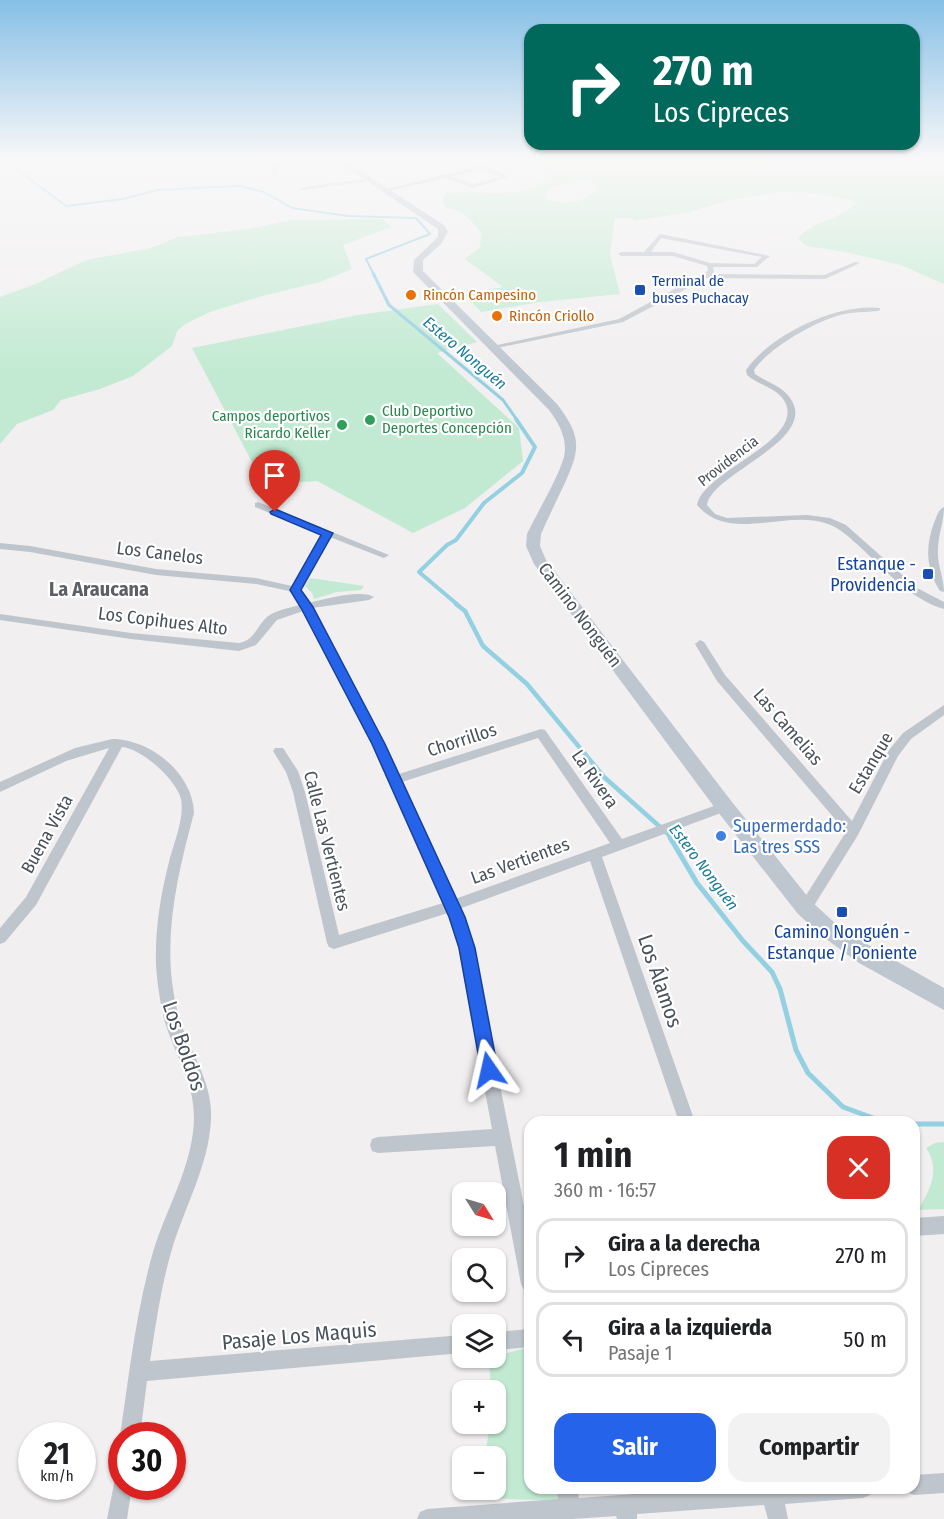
<!DOCTYPE html>
<html lang="es">
<head>
<meta charset="utf-8">
<style>
	:root { --surface:#fff; --page:#f2f2f2; --text:#202124; --muted:#757577; --line:#e0e0e0; --accent:#2563eb }
	body { margin:0; font-family:"Fira Sans Condensed",sans-serif; background:var(--page); color:var(--text); height:100vh; display:flex; flex-direction:column; font-size:22px; white-space:nowrap }
	* { box-sizing:border-box; margin:0 }
	p { font-size:20px; color:var(--muted) }
	.icon { flex:none; width:33px; height:33px; fill:none; stroke:currentColor; stroke-width:2; stroke-linecap:round; stroke-linejoin:round }
	.map { position:relative; flex:1; overflow:hidden }
	.side { position:absolute; left:524px; top:1116px; width:396px; height:378px; display:flex; flex-direction:column; background:var(--surface); border-radius:18px; box-shadow:0 2px 4px #0004 }
	.side>* { flex:none }
	.hud { position:absolute; left:524px; top:24px; width:396px; height:126px; border-radius:18px; box-shadow:0 2px 4px #0004; background:#00695c; color:#fff; overflow:hidden }
	.needle { width:39px; rotate:127deg }
	.tools { position:absolute; left:452px; top:1182px; display:grid; gap:12px }
	.tools a { display:grid; place-items:center; width:54px; height:54px; border-radius:12px; background:var(--surface); box-shadow:0 2px 4px #0004; font-size:30px }
	.speed { position:absolute; left:18px; top:1422px; display:flex; gap:12px; font-size:30px; font-weight:700; text-align:center }
	.speed>* { display:grid; place-content:center; width:78px; height:78px; border-radius:50%; background:var(--surface); box-shadow:0 2px 4px #0004; line-height:1 }
	.speed small { font-size:15px; font-weight:400 }
	.speed .limit { border:9px solid #d22; background:#fff; color:#111 }
	.pin { position:absolute; display:grid; place-items:center; width:51px; height:51px; color:#fff; margin:-62px -26px; border-radius:50% 50% 50% 0; rotate:-45deg; box-shadow:0 0 6px #0007 }
	.pin .icon { rotate:45deg }
	.me { position:absolute; width:66px; margin:-33px; rotate:349deg; stroke-linejoin:round; filter:drop-shadow(0 0 4px #0008) }
	.turn { display:flex; align-items:center; gap:21px; height:126px; padding:0 30px; font-size:27px }
	.turn .icon { width:78px; height:78px; stroke-width:2.5 }
	.turn b { display:block; font-size:42px; line-height:51px }
	.round { display:grid; place-items:center; flex:none; width:63px; height:63px; border-radius:18px; background:var(--page) }
	.head { display:flex; align-items:center; justify-content:space-between; height:102px; padding:0 30px }
	h1 { font-size:36px; font-weight:700; line-height:45px }
	.primary-button { display:flex; gap:12px; margin-top:auto; padding:12px 30px }
	.primary-button a { flex:1; height:69px; border-radius:18px; background:var(--accent); color:#fff; font-size:24px; font-weight:700; line-height:69px; text-align:center }
	.primary-button a+a { background:var(--page); color:var(--text) }
	ul { padding:0; list-style:none }
	li { display:flex; align-items:center; gap:18px; height:75px; margin:0 12px 9px; padding:0 18px; border:3px solid var(--line); border-radius:18px }
	li div { flex:1 }
	li b { display:block; font-size:22px }
	li em { font-style:normal }
	.map>svg:first-child { display:block }
	.green { fill:#c2ead2; fill-rule:evenodd }
	.lines { fill:none; stroke-linecap:round; stroke-linejoin:round }
	.stream-far4 { stroke:#93d0e2; stroke-width:2 }
	.stream-far3 { stroke:#93d0e2; stroke-width:3 }
	.stream-far2 { stroke:#93d0e2; stroke-width:4 }
	.stream-far1 { stroke:#93d0e2; stroke-width:4.5 }
	.stream { stroke:#93d0e2; stroke-width:5 }
	.street { fill:#bfc5cc; fill-rule:evenodd }
	.secondary { fill:#bec6d0; fill-rule:evenodd }
	.route { fill:#2563eb; stroke:#184099; stroke-width:1.5 }
	.transit-dot { fill:#1a4fb4; stroke:#fff; stroke-width:2 }
	.food-dot { fill:#e8710a; stroke:#fff; stroke-width:2 }
	.leisure-dot { fill:#2e9e5b; stroke:#fff; stroke-width:2 }
	.shop-dot { fill:#3f7fe0; stroke:#fff; stroke-width:2 }
	.labels { text-anchor:middle; dominant-baseline:central; stroke-width:4.5; stroke-linejoin:round; paint-order:stroke }
	.far-transit-label { font-size:15px; fill:#164399; stroke:#fff; text-anchor:start }
	.far-food-label { font-size:15px; fill:#c56008; stroke:#fff; text-anchor:start }
	.far-leisure-label { font-size:15px; fill:#27864d; stroke:#fff; text-anchor:start }
	.far-street-label { font-size:15px; fill:#49515a; stroke:#fff }
	.far-water-label { font-size:16px; font-style:italic; fill:#1b7c9a; stroke:#fff }
	.street-label { font-size:18px; fill:#49515a; stroke:#fff }
	.transit-label { font-size:18px; fill:#164399; stroke:#fff; text-anchor:end }
	.shop-label { font-size:18px; fill:#366cbe; stroke:#fff; text-anchor:start }
	.neighbourhood-label { font-size:20px; font-weight:bold; fill:#5c5f63; stroke:#fff }
	.near-street-label { font-size:21px; fill:#49515a; stroke:#fff }
</style>
</head>
<body>
<div class="map">
<svg width="944" height="1519" viewBox="0 0 944 1519">
	<rect width="100%" height="100%" fill="#f1efef"/>
	<g class="green">
		<path d="M509,159H944V284L901,265L846,252L806,246L798,238C815,219 841,220 857,202L817,193L780,192L734,199L689,212L634,221L632,218H615L610,255L620,294L540,302L481,312L464,294L503,287L465,259L480,247L481,233C472,219 462,211 445,207L442,200L445,194C478,188 529,204 552,173L535,164ZM585,180L596,184L597,189C583,205 565,204 547,200L546,193L552,187Z"/>
		<path d="M382,219L391,227L343,245L352,269L320,282L262,296L210,312L185,324L177,331L172,346L133,376L100,389L61,400L53,410L17,424L0,444V297L38,283L86,260L151,248L178,237L248,229L292,220Z"/>
		<path d="M438,304L477,342L437,353L519,428L523,461L465,508L413,533L317,481L290,483L260,477L192,348L358,315Z"/>
		<path d="M310,578L364,586L361,590L337,592L314,599L312,593L305,586Z"/>
		<path d="M944,1142V1209L918,1210C930,1190 941,1170 926,1148L935,1143Z"/>
		<path d="M529,1347L530,1488H563L566,1501L479,1498L481,1490H495V1456H485L490,1424H495V1390H491L489,1358Z"/>
	</g>
	<g class="lines">
		<path class="stream-far4" d="M3,159L66,206L123,199L157,190L239,186L264,192L292,208L348,216L416,218L430,234L366,259L374,275"/>
		<path class="stream-far3" d="M373,273L389,305L503,400L517,420"/>
		<path class="stream-far2" d="M458,605L419,572L447,545L456,540L484,503L522,473L535,447L516,419"/>
		<path class="stream-far1" d="M456,604L465,611L483,646L527,684L604,777L668,834L672,841"/>
		<g class="stream">
			<path d="M671,839L697,883L743,941L772,972L780,989L796,1050L808,1073L843,1107L884,1122"/>
			<path d="M914,1124H944"/>
		</g>
		<g class="street">
			<path d="M110,159L115,160L223,159L112,163L110,162Z"/>
			<path d="M275,159H280L278,174L275,176L272,174Z"/>
			<path d="M481,166L491,168L509,177L473,188L446,178L385,192L382,190ZM481,170L501,177L473,184L452,176Z"/>
			<path d="M370,178L368,181L302,190L299,188Z"/>
			<path d="M660,234L770,256L757,267H713L714,272L712,274L824,275L855,262L860,263L825,279L707,278L623,322L492,349L488,347L619,319L708,271L707,266L673,256H621L618,254L621,252H644ZM661,238L762,257L754,264L710,263L673,252H651Z"/>
			<path d="M880,308V310L878,311C866,312 852,312 840,315C814,322 769,348 754,370L755,374C766,382 785,387 792,401C815,442 711,474 707,505L715,514L727,518L807,515L830,518L846,525L917,588L944,602V609C910,599 885,570 859,546C849,537 839,527 825,523C784,510 729,543 697,505C703,471 805,441 785,402C778,388 758,385 747,375L746,370C771,334 837,303 880,308Z"/>
			<path d="M258,502L389,555L384,558L381,557L330,537L300,590L309,603C323,599 363,589 374,597L369,600L312,608L385,744L399,774L541,729L545,730L622,839L725,802L729,804L731,807L729,810L602,857L695,1122H679L590,861L459,909L469,930L530,1236V1293L524,1290L521,1284L495,1146L378,1153L372,1151L370,1145L372,1139L378,1137L492,1129L455,930L448,913L334,949L329,947L327,943L293,792L286,772L273,751L275,748H283L298,771L305,792L339,935L443,903L373,744L303,611L277,620L256,645L239,651L131,639L0,620V614L131,633L239,643C255,640 256,627 267,617C276,610 289,608 300,605L295,596L289,591L256,584L156,575L30,552L0,549V543L30,546L156,569L256,578L292,586L322,534L255,507V503ZM538,738L610,843L455,899L402,782Z"/>
			<path d="M944,507C944,522 938,535 938,550C937,565 944,577 944,592L940,591C926,569 925,547 934,523C937,516 938,510 944,507Z"/>
			<path d="M700,640L704,642L725,675L852,821L889,750L903,733L944,705V715L911,739L898,756L858,835L810,912L805,914L800,912L798,908L846,832L717,681L695,644Z"/>
			<path d="M112,739C150,739 193,773 194,813C176,880 159,951 180,1020C190,1053 213,1082 211,1119C209,1165 185,1206 172,1249C161,1286 156,1324 150,1361L462,1335V1353L147,1381L140,1436H122V1440L120,1436C129,1375 136,1312 153,1252C165,1212 188,1174 193,1132C199,1086 176,1060 164,1019C160,1002 157,983 156,965C155,931 160,898 168,866C172,846 185,820 181,799C176,779 142,749 122,747L36,905L5,942L0,944V928L26,897L109,748L66,761L0,792V782L75,748Z"/>
			<path d="M944,1216V1234L914,1236V1218Z"/>
			<path d="M530,1329V1347L495,1350V1332Z"/>
			<path d="M944,1473V1493L914,1495L907,1492L905,1488H914V1475Z"/>
			<path d="M122,1476V1486H132L127,1519H107L115,1479Z"/>
			<path d="M557,1488H577L579,1498L718,1488H873L870,1495L863,1498L785,1504L788,1519H768L764,1505L637,1514V1519H617L616,1516L573,1519H417L420,1512L427,1509L558,1499Z"/>
		</g>
		<path class="secondary" d="M334,159H343L445,226L448,232L441,244L423,260V271L557,404C583,438 580,450 563,487C556,502 548,518 541,534L540,546L546,560L732,802L812,902L836,924L875,949L944,988V1010L859,963L822,936L798,914L718,812L534,564L526,546L527,534C537,513 558,478 564,457C568,440 559,423 549,410L413,272L414,260L438,237V229Z"/>
	</g>
	<linearGradient id="sky" x2="0" y2="1"><stop stop-color="#86bfe6"/><stop offset="0.43" stop-color="#f9f8f8"/><stop offset="1" stop-color="#f9f8f8" stop-opacity="0"/></linearGradient>
	<rect width="944" height="372" fill="url(#sky)"/>
	<path class="route" d="M275,509L333,533L301,590L313,607L385,744L465,917L475,948L498,1070L496,1076L489,1078L483,1076L481,1070L459,948L449,917L372,744L301,608L290,590L321,535L271,514L270,512Z"/>
	<g class="transit-dot">
		<rect x="634" y="284" width="12" height="12" rx="3"/>
		<rect x="922" y="568" width="12" height="12" rx="3"/>
		<rect x="836" y="906" width="12" height="12" rx="3"/>
	</g>
	<g class="food-dot">
		<circle cx="411" cy="295" r="6"/>
		<circle cx="497" cy="316" r="6"/>
	</g>
	<g class="leisure-dot">
		<circle cx="370" cy="420" r="6"/>
		<circle cx="342" cy="425" r="6"/>
	</g>
	<circle class="shop-dot" cx="721" cy="836" r="6"/>
	<g class="labels">
		<g class="far-transit-label">
			<text x="652" y="281">Terminal de<tspan x="652" dy="17">buses Puchacay</tspan></text>
		</g>
		<g class="far-food-label">
			<text x="423" y="295">Rincón Campesino</text>
			<text x="509" y="316">Rincón Criollo</text>
		</g>
		<g class="far-leisure-label">
			<text x="382" y="411">Club Deportivo<tspan x="382" dy="17">Deportes Concepción</tspan></text>
			<text x="330" y="416" text-anchor="end">Campos deportivos<tspan x="330" dy="17">Ricardo Keller</tspan></text>
		</g>
		<g class="far-street-label">
			<text transform="translate(728 461) rotate(-38)">Providencia</text>
		</g>
		<g class="far-water-label">
			<text transform="translate(465 353) rotate(40)">Estero Nonguén</text>
			<text transform="translate(704 867) rotate(53)">Estero Nonguén</text>
		</g>
		<g class="street-label">
			<text transform="translate(160 553) rotate(7)">Los Canelos</text>
			<text transform="translate(580 615) rotate(53)">Camino Nonguén</text>
			<text transform="translate(163 621) rotate(7)">Los Copihues Alto</text>
			<text transform="translate(788 727) rotate(49)">Las Camelias</text>
			<text transform="translate(462 740) rotate(-18)">Chorrillos</text>
			<text transform="translate(871 763) rotate(-59)">Estanque</text>
			<text transform="translate(595 779) rotate(55)">La Rivera</text>
			<text transform="translate(47 834) rotate(-61)">Buena Vista</text>
			<text transform="translate(327 841) rotate(76)">Calle Las Vertientes</text>
			<text transform="translate(520 861) rotate(-20)">Las Vertientes</text>
		</g>
		<g class="transit-label">
			<text x="916" y="564">Estanque -<tspan x="916" dy="21">Providencia</tspan></text>
			<text x="842" y="932" text-anchor="middle">Camino Nonguén -<tspan x="842" dy="21">Estanque / Poniente</tspan></text>
		</g>
		<g class="shop-label">
			<text x="733" y="826">Supermerdado:<tspan x="733" dy="21">Las tres SSS</tspan></text>
		</g>
		<g class="neighbourhood-label">
			<text x="99" y="589">La Araucana</text>
		</g>
		<g class="near-street-label">
			<text transform="translate(660 981) rotate(71)">Los Álamos</text>
			<text transform="translate(184 1046) rotate(71)">Los Boldos</text>
			<text transform="translate(299 1336) rotate(-5)">Pasaje Los Maquis</text>
		</g>
	</g>
</svg>
<div class="tools">
<a><svg class="needle" viewBox="-14 -14 28 28"><path d="M0-13l5 13h-10z" fill="#e53935"/><path d="M0 13l5-13h-10z" fill="#757577"/></svg></a>
<a><svg class="icon" aria-label="search" viewBox="0 0 24 24"><circle cx="10" cy="10" r="6"/><path d="M15 15l6 6"/></svg></a>
<a><svg class="icon" aria-label="layers" viewBox="0 0 24 24"><path d="M12 4l9 5-9 5-9-5zM3 14l9 5 9-5"/></svg></a>
<a>+</a>
<a>−</a>
</div>
<div class="speed"><div>21<small>km/h</small></div><div class="limit">30</div></div>
<div class="pin" style="left:275px;top:512px;background:#d93025"><svg class="icon" aria-label="arrive" viewBox="0 0 24 24"><path d="M6 21V4h12l-3 4 3 4H6"/></svg></div>
<svg class="me" style="left:489px;top:1070px" viewBox="-20 -20 40 40"><path d="M0-17L14 15 0 8-14 15z" fill="#2563eb" stroke="#fff" stroke-width="4"/></svg>
<div class="hud">
<div class="turn"><svg class="icon" aria-label="right" viewBox="0 0 24 24"><path d="M7 20v-9h11M14 6l5 5-5 5"/></svg><div><b>270 m</b>Los Cipreces</div></div>
</div>
<section class="side">
<div class="head"><div><h1>1 min</h1><p>360 m · 16:57</p></div><a class="round" style="background:#d93025;color:#fff"><svg class="icon" aria-label="close" viewBox="0 0 24 24"><path d="M6 6l12 12M18 6L6 18"/></svg></a></div>
<ul>
<li><svg class="icon" aria-label="right" viewBox="0 0 24 24"><path d="M7 20v-9h11M14 6l5 5-5 5"/></svg><div><b>Gira a la derecha</b><p>Los Cipreces</p></div><em>270 m</em></li>
<li><svg class="icon" aria-label="left" viewBox="0 0 24 24"><path d="M17 20v-9H6M10 6l-5 5 5 5"/></svg><div><b>Gira a la izquierda</b><p>Pasaje 1</p></div><em>50 m</em></li>
</ul>
<div class="primary-button"><a>Salir</a><a>Compartir</a></div>
</section>
</div>
</body>
</html>
